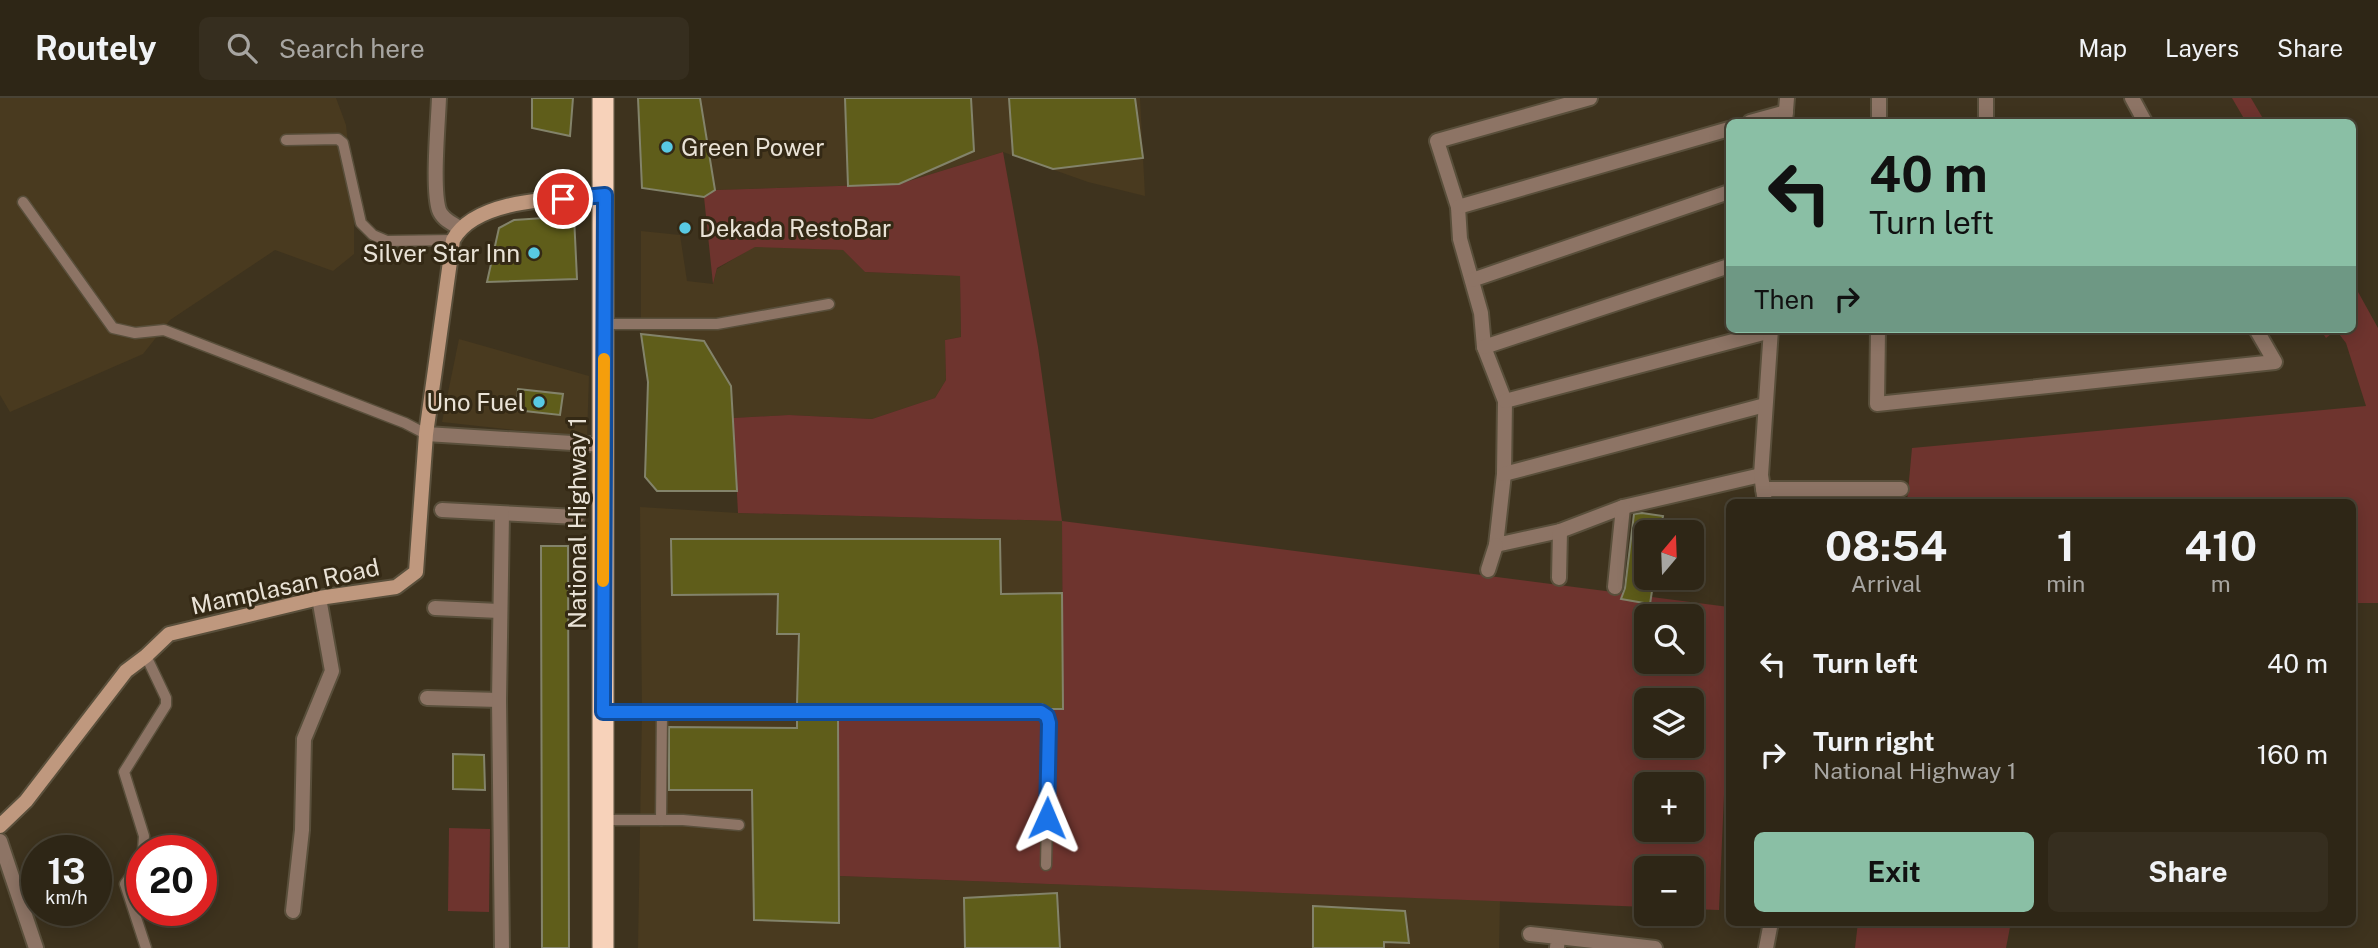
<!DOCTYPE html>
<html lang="en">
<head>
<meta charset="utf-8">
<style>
	:root { --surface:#2e2616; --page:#362e1f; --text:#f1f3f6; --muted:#a7a5a1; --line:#494335; --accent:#8abfa5 }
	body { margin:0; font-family:"Public Sans",sans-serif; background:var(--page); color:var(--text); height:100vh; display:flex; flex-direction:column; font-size:26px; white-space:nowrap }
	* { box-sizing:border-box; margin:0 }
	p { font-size:23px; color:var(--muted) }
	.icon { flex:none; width:38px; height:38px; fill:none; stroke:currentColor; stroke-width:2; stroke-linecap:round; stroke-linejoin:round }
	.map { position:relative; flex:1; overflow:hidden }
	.side { position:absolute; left:1726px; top:401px; width:630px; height:427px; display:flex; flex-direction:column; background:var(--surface); border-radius:10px; box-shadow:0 4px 18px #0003,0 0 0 2px var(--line) }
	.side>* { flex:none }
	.banner { position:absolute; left:1726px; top:21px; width:630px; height:214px; border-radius:10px; box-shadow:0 4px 18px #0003,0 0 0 2px var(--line); background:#8abfa5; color:#111; overflow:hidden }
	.needle { width:46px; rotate:19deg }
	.fabs { position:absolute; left:1634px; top:422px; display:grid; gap:14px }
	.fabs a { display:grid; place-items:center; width:70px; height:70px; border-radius:10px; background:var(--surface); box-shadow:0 4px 18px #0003,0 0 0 2px var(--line); font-size:35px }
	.speed { position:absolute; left:21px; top:737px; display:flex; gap:14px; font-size:35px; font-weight:700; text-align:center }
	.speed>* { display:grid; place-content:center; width:91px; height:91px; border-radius:50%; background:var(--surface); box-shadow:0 4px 18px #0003,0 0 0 2px var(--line); line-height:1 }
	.speed small { font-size:18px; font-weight:400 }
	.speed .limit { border:10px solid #d22; background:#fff; color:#111 }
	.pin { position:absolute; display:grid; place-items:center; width:60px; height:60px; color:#fff; margin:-30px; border:4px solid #fff; border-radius:50%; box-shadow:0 2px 7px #0007 }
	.me { position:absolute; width:77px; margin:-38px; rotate:1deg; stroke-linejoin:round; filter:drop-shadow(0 0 5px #0008) }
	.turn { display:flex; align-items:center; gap:24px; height:147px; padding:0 28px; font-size:32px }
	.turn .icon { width:91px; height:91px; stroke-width:2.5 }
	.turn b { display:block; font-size:49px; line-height:60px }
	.then { display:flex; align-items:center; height:66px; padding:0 28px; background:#0003; gap:14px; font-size:26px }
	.eta { display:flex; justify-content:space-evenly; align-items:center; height:119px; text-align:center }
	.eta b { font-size:42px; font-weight:700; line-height:49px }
	.button { display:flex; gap:14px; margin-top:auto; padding:14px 28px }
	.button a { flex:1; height:80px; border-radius:10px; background:var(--accent); color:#111; font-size:28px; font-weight:700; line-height:80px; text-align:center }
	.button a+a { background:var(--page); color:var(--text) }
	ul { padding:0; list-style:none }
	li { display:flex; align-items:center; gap:21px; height:91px; padding:0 28px }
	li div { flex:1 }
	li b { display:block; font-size:26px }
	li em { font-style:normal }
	header { display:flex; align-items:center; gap:42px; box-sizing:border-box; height:98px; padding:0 35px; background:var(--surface); border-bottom:2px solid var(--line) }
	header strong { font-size:33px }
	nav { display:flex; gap:38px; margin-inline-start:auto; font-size:24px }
	.search { width:490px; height:63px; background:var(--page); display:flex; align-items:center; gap:18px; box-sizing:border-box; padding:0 24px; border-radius:10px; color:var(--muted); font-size:26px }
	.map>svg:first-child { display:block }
	.built { fill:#493a1f }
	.green { fill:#6e342e; fill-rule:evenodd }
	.building { fill:#5f5d1a; stroke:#83836a; stroke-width:2 }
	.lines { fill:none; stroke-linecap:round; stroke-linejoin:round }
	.lane-casing { stroke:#594f3b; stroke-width:13 }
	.street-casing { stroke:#594f3b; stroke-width:18 }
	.secondary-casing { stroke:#594f3b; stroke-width:18 }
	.highway-casing { stroke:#594f3b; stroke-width:24 }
	.lane { stroke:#8d7465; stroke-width:10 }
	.street { stroke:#8d7465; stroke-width:14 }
	.secondary { stroke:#bf987e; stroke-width:14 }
	.highway { stroke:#f7d2ba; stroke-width:21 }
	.route-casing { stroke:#114b97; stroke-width:18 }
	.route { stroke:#1a73e8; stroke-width:12 }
	.slow { stroke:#f59e0b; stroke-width:12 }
	.poi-dot { fill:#58c9e3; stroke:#342915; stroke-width:2.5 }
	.labels { text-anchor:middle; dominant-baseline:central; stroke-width:6; stroke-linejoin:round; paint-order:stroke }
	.poi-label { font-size:24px; fill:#e9e2d6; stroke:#342915; text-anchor:start }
	.street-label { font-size:24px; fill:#e9e2d6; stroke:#342915 }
</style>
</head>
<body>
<header>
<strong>Routely</strong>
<div class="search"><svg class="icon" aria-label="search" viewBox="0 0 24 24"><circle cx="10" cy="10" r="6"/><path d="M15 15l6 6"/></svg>Search here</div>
<nav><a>Map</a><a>Layers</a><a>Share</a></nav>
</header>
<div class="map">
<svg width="2378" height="850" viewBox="0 0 2378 850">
	<rect width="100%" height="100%" fill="#3e331e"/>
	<g class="built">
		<path d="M0,0H336L346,27L354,102V156L333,173L275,152L170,222L143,256L10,314L0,297Z"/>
		<path d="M700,0H1140L1145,98L1088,84L1003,54L899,86L715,92Z"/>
		<path d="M641,133L680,137L687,183L713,186L717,171L755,148L843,152L865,174L960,178L961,239L945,242L946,282L935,300L872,321L789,317L733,320L731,288L704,243L641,236Z"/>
		<path d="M459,241L589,278L587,340L442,324Z"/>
		<path d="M640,409L738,415L1062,423L1063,611L837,612L840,778L1500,803L1499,850H638L642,614Z"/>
	</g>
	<g class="green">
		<path d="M2232,0H2251L2265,24H2246Z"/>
		<path d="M1003,54L1038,249L1062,423L1729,509V582L1719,812L1692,811V770H1647V809L840,778L838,613L1063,610L1062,423L738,415L733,320L789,317L872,321L935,300L946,282L945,242L961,239L960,178L865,174L843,152L755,149L717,170L713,186L704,99L715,92L899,86ZM1647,518H1692V564H1647ZM1647,602H1692V648H1647ZM1647,686H1692V732H1647Z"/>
		<path d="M2352,183L2378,230V505H2352V404H1907L1912,350L2366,308L2346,245L2336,232L2326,240L2320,231H2352Z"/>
		<path d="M449,730L490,731L489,814L448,813Z"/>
		<path d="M1858,824H2011L2006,850H1855Z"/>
	</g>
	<g class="building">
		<path d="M532,0H573L570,38L532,30Z"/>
		<path d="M638,0H700L715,92L704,99L642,90Z"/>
		<path d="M845,0H971L974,53L899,86L848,88Z"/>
		<path d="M1009,0H1135L1143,60L1053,71L1013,57Z"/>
		<path d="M574,118L577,181L487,184L499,130L514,122Z"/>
		<path d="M641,236L704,243L731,288L737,393H657L645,379L648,284Z"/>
		<path d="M518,291L563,296L560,317L516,312Z"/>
		<path d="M1642,415L1663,418L1660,434H1647V480H1654L1650,506L1621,501L1625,490L1634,416Z"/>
		<path d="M671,441H1000L1001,496L1062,495L1063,611H1050L1042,606H797L799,536H777L778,496L672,497Z"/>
		<path d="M541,448H568L569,850H542Z"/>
		<path d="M797,621H838L839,825L754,822L752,692H669V629L797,630Z"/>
		<path d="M453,656L484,657L485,692L453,691Z"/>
		<path d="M1057,795L1060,850H965L964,800Z"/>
		<path d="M1313,808L1405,813L1409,845L1384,844V850H1313Z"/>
	</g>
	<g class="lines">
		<defs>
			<g id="lane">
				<path d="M286,42L338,41L343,45L361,125L373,137L387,143L453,142"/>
				<path d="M23,104L113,230L135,235L164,232L405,325L426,336"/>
				<path d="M604,226H717L829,206"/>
				<path d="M603,614L1042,613L1047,618L1049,625L1046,767"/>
				<path d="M603,722H683L739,727"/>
				<path d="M661,722L662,613"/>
				<path d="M143,752L144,738L124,674L166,607V600L146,558"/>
				<path d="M142,763L125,786L146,850"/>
			</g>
			<g id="street">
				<path d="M439,0C438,26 432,90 439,112C442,121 452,125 459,130"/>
				<path d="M1590,0L1437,43L1458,109L1460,141L1481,215L1484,249L1505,303L1504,376L1496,447L1560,433L1623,409L1761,377"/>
				<path d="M1879,0V24"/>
				<path d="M2132,0L2145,24"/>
				<path d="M1750,24L1786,14"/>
				<path d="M1785,24L1787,0"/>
				<path d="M1986,24V0"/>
				<path d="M1458,109L1729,31"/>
				<path d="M1472,182L1729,94"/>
				<path d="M1878,231L1877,306L2275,264L2256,231"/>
				<path d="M1484,249L1729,168"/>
				<path d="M1505,303L1771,233"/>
				<path d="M426,336L604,347"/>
				<path d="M1504,376L1765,307"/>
				<path d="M1763,391H1901"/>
				<path d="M1765,404L1761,377L1771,231"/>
				<path d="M442,412L577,419"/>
				<path d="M1488,472L1496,447"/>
				<path d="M1559,480L1560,433"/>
				<path d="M1615,489L1623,409"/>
				<path d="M435,510L499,513"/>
				<path d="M427,600L499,602"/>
				<path d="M0,743L36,850"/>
				<path d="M293,813L302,732L304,641L332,573L319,500"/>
				<path d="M1530,836L1558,839L1557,850"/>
				<path d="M1558,839L1655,850"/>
				<path d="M502,850L499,602L502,416"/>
				<path d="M1766,850L1771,824"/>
			</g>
			<path id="secondary" d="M0,728L26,703L126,573L146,558L169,536L319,500L396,489L416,474L426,336L453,142C476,99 562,101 605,97"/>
			<path id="highway" d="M603,850V0"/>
		</defs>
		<use href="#lane" class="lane-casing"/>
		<use href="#street" class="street-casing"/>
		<use href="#secondary" class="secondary-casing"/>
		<use href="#highway" class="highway-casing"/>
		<use href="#lane" class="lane"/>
		<use href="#street" class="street"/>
		<use href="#secondary" class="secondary"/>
		<use href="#highway" class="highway"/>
	</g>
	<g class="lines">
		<defs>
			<path id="route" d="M563,101L605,97L603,614H1041L1047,618L1049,625L1047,720"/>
		</defs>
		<use href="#route" class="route-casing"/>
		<use href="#route" class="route"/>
		<path class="slow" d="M603,483L604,261"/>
	</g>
	<g class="poi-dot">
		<circle cx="667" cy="49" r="7"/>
		<circle cx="685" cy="130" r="7"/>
		<circle cx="534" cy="155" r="7"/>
		<circle cx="539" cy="304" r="7"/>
	</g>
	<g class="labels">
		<g class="poi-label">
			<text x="681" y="49">Green Power</text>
			<text x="699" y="130">Dekada RestoBar</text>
			<text x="520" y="155" text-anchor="end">Silver Star Inn</text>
			<text x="525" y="304" text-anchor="end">Uno Fuel</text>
		</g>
		<g class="street-label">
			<text transform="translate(577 425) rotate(-90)">National Highway 1</text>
			<text transform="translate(285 488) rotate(-12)">Mamplasan Road</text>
		</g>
	</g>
</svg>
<div class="fabs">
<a><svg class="needle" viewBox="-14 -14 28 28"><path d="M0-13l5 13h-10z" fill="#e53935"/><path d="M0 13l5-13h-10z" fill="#a7a5a1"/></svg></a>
<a><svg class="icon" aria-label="search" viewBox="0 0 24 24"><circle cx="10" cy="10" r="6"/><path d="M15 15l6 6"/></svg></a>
<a><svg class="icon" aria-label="layers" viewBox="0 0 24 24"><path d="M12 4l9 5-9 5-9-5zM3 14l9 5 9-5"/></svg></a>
<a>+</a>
<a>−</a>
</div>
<div class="speed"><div>13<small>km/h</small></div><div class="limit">20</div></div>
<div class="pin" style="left:563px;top:101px;background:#d93025"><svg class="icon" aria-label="arrive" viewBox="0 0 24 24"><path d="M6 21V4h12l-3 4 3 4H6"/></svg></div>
<svg class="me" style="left:1047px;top:720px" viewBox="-20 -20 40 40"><path d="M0-17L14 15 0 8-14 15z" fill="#1a73e8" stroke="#fff" stroke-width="4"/></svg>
<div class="banner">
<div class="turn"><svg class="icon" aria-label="left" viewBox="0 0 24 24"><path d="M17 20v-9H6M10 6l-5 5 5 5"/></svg><div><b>40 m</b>Turn left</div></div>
<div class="then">Then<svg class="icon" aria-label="right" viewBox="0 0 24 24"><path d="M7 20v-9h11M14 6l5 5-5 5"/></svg></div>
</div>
<section class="side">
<div class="eta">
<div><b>08:54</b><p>Arrival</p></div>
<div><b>1</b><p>min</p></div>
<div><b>410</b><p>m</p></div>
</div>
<ul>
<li><svg class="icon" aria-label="left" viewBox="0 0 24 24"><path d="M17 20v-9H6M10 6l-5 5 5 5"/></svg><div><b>Turn left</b></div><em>40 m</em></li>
<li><svg class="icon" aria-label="right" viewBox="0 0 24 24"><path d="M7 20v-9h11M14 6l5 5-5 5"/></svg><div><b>Turn right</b><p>National Highway 1</p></div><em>160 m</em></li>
</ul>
<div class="button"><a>Exit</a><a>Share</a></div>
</section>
</div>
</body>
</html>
